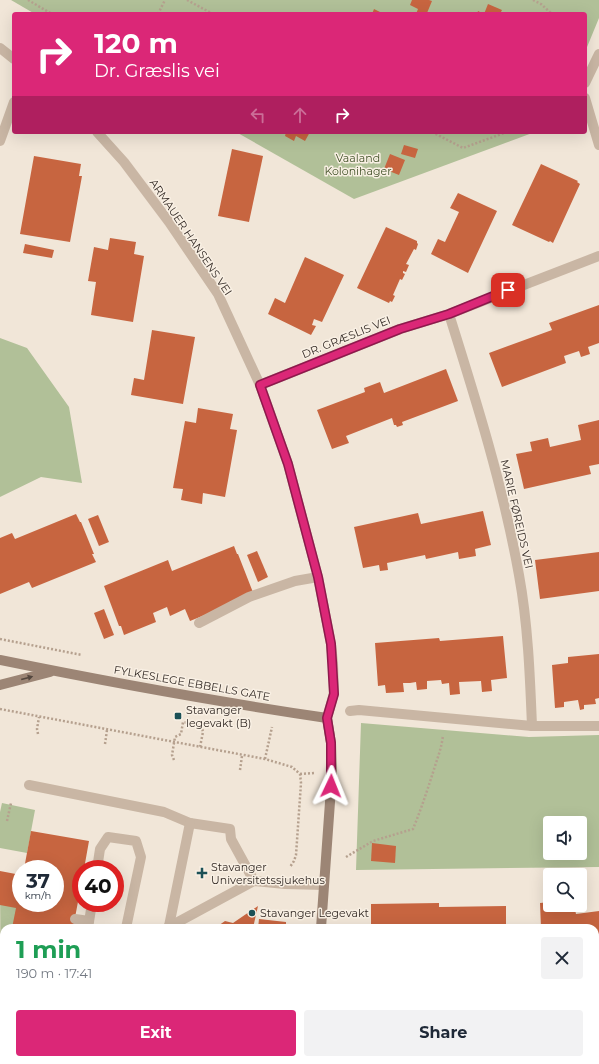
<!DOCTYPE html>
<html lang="en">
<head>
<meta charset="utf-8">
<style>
	:root { --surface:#fff; --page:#f2f2f3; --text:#1f2937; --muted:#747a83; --accent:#db2777 }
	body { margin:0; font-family:Montserrat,sans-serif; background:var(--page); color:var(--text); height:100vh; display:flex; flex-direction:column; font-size:15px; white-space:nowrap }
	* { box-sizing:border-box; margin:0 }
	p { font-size:13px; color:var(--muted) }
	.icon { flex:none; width:22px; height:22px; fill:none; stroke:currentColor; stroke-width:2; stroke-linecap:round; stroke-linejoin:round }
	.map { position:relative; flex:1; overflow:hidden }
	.side { position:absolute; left:0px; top:924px; width:599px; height:140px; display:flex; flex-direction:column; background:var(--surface); border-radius:12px 12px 0 0; box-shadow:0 4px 16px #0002 }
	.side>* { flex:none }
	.guide { position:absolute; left:12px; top:12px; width:575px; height:122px; border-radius:4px; box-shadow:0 4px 16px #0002; background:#db2777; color:#fff; overflow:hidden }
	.buttons { position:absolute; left:543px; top:816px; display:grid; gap:8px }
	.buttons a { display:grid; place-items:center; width:44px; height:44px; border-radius:4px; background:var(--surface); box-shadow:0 4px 16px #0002; font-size:20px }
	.speed { position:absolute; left:12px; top:860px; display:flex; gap:8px; font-size:20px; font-weight:700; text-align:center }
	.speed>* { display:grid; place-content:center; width:52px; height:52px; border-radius:50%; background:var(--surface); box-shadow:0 4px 16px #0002; line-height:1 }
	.speed small { font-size:10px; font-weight:400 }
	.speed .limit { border:6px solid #d22; background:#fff; color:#111 }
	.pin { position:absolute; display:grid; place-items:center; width:34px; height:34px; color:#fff; margin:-17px; border-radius:8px; box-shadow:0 2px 6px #0006 }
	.me { position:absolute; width:44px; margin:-22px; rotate:2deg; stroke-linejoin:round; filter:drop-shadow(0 0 3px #0008) }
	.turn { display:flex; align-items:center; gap:14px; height:84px; padding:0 16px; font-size:18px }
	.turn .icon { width:52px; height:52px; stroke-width:2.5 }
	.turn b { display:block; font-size:28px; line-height:34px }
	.lanes { display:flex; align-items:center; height:38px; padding:0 16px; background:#0003; justify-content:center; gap:20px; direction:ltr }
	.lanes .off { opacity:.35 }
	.round { display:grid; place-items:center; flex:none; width:42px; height:42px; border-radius:4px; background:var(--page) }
	.summary { display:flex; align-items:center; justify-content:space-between; height:68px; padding:0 16px }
	h1 { font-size:24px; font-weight:700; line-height:30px; color:#1e9e55 }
	.primary-button { display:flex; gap:8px; margin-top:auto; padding:8px 16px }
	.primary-button a { flex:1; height:46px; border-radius:4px; background:var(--accent); color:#fff; font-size:16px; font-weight:700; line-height:46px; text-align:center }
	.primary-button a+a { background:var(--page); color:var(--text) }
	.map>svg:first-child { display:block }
	.green { fill:#b1c098; fill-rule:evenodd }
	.building { fill:#c76540 }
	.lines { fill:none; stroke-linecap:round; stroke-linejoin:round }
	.path { stroke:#b5a08e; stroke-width:2.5; stroke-dasharray:2 2; stroke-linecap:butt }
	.lane { stroke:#c9b6a4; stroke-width:10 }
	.street { stroke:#c9b6a4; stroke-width:10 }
	.secondary { stroke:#9c8575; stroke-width:10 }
	.oneway { fill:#53463e }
	.route-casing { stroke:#8e194d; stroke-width:10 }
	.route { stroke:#db2777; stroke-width:7 }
	.poi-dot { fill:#1b5056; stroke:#f9f0e4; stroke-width:1.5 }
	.labels { text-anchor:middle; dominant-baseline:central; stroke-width:3; stroke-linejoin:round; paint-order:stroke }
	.park-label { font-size:11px; fill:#425229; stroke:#f9f0e4 }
	.street-label { font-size:11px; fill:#342b26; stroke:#f9f0e4 }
	.poi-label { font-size:11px; fill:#342b26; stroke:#f9f0e4; text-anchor:start }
</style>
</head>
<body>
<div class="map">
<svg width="599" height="1064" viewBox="0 0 599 1064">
	<rect width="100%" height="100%" fill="#f1e6d8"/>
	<g class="green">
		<path d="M11,0H599V18L585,52V14H35Z"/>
		<path d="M236,132H535L354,199Z"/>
		<path d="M0,338L27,348L69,407L82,483L41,477L0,497Z"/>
		<path d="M361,723L529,737L599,735V867L356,870ZM550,823H580V853H550Z"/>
		<path d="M2,803L35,810L27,853L0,848V812Z"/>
		<path d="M0,887L21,891L14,928H4V980L1,997Z"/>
	</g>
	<g class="building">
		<path d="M412,0H429L432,1L427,13L416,14L418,9L410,5Z"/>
		<path d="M488,4L502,10L500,14H477L478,11L484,14Z"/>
		<path d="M374,9L384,14H372Z"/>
		<path d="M286,132H310L305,141L296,136L294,141L285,136Z"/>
		<path d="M404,145L418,149L415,158L401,154Z"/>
		<path d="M232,149L263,156L249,222L218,216Z"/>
		<path d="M390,154L405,160L399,175L384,169Z"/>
		<path d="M34,156L81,164L79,176H82L70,242L20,234Z"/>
		<path d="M541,164L578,181L577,182L580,184L553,243L550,241L549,242L512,225Z"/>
		<path d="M458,193L497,211L468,273L431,254L438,239L445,242L459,212L450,208Z"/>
		<path d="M386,227L417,241V243L418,244L416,250L414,249L406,264L409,265L406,272L403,271V273L405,274L402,280L400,279L393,295L395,296L392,302L390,301L389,303L357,288Z"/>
		<path d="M110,238L136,242L134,254L144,256L133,322L91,315L96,282L88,281L94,247L108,250Z"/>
		<path d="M25,244L54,250L52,258L23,253Z"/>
		<path d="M305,257L344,275L322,322L314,319L312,325L316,326L311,335L268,314L275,298L285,303Z"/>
		<path d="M599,305V343L588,347L590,354L581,357L579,351L564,356L566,363L502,387L489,353L552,330L549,323Z"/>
		<path d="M152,330L195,337L183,404L131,395L134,378L144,380Z"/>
		<path d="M446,369L458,401L402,422L403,425L397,427L396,425H394L392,418L346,436L349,443L332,449L317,410L365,392L364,388L380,382L384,393Z"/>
		<path d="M198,408L233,414L230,429L237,430L225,497L203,493L202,504L181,500L183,489L173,488L185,421L196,423Z"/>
		<path d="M599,420V464L589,466L591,474L524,489L516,454L532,451L530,442L548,438L550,447L581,440L578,425Z"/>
		<path d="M483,511L491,545L475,549L476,556L459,559L458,552L426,559L425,555L387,563L388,570L380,571L379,565L363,568L354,527L418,513L421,524Z"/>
		<path d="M76,514L80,522H81L94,554H92L96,562L32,588L29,582L0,594V538L12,533L15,539Z"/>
		<path d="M98,515L109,542L99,546L88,519Z"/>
		<path d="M234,546L237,554H238L254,595L190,621L185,609L170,616L167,607L153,613L156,622L124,635L121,626H119L104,586L168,560L172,571Z"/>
		<path d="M257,551L268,577L258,582L247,555Z"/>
		<path d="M599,552V591L540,599L535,560Z"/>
		<path d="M104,609L114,635L104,639L94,613Z"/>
		<path d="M503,636L507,678L491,680L492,691L482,692L481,681L459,682L460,694L450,695L449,683L442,684L441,680L427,681V689L417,690L416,682L410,683H403L404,692L386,693L385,685L378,686L375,643L439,638L440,641Z"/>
		<path d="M599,654V698L595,699L596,704L584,705V709L580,710L578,700L564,702V707L555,708L552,665L568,663V657Z"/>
		<path d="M31,831L89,841L84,869H81V886L73,928H12L16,908L0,905V871L21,875V903H55V869H24Z"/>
		<path d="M372,843L396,846L395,863L371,861Z"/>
		<path d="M550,902V905H574L576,914L599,911V951H595V928H541L540,903Z"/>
		<path d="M439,903V907L506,906V928H371V904Z"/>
		<path d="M258,906L253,928H215L225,921L233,923Z"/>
		<path d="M259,919L286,922V928H258Z"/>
		<path d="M3,979L4,1060H69V1064H0V997Z"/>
		<path d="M595,1033H599V1064H553V1060H595Z"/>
		<path d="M74,1060H220L219,1064H74Z"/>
		<path d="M236,1060H267L266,1064H235Z"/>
		<rect x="362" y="1060" width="42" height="4"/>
		<rect x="444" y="1060" width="79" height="4"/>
		<rect x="538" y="1060" width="11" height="4"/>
	</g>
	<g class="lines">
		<g class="path">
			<path d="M28,0L52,14"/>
			<path d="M187,0L213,14"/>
			<path d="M533,0L541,4L552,14"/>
			<path d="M158,14L165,0"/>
			<path d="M432,132L463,148L507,132"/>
			<path d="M0,639L82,655"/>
			<path d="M0,709L265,759L292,767L300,774L301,783L296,855L294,861L290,867"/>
			<path d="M38,734L37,729L39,717"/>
			<path d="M105,744L107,730"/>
			<path d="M265,759L272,727"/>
			<path d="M174,760L172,755L175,737L181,734L183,722L195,724L202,728L203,732L200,747"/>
			<path d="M240,770L242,756"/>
			<path d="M300,774L314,773"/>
			<path d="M7,821L11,803"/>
			<path d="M346,857L373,841L413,829C422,807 429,785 436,763C439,754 442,745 443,735"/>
			<path d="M531,1064L532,1060"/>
		</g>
		<g class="lane">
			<path d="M199,623L249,597L295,581L318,577"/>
			<path d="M29,785L164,812L190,823L230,829L231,839L254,881"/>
			<path d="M97,869L100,849L108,837L136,841L141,857L126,928"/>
			<path d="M75,919L89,921"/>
			<path d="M169,926L190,823"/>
			<path d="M88,928L92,903"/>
			<path d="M167,928L254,881L285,884L324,885"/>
		</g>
		<g class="street">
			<path d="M0,48L14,59"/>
			<path d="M585,83L599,54"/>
			<path d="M585,98L599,145"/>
			<path d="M97,132L124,162L169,222L218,294L260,385L288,464L318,577L331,644L333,663L334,693L327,718"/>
			<path d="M0,141L14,102"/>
			<path d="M449,314C476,400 503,486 519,575C528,624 530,676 532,726"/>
			<path d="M260,385L400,329L449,314L599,256"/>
			<path d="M350,711L359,710L532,726H599"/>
			<path d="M595,983H599"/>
		</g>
		<g class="secondary">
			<path d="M0,660C108,682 218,702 327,718L331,743L332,774L321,928"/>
			<path d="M0,685L50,672"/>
			<path d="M314,1064V1060"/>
		</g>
	</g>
	<defs><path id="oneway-solid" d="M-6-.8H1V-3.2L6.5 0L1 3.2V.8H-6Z"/></defs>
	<use class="oneway" href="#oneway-solid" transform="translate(27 678) rotate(-15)"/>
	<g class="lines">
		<defs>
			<path id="route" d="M331,786V743L327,718L334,694L331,644L318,577L288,464L260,385L400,329L449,314L508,290"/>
		</defs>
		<use href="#route" class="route-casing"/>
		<use href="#route" class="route"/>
	</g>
	<g class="poi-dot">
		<rect x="174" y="712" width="8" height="8" rx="2"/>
		<path d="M200 867h4v4h4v4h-4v4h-4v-4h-4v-4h4z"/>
		<circle cx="252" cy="913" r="4"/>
	</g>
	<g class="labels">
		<g class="park-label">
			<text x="358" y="158">Vaaland<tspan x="358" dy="13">Kolonihager</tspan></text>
		</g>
		<g class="street-label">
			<text transform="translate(191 237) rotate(56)">ARMAUER HANSENS VEI</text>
			<text transform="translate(346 337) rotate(-22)">DR. GRÆSLIS VEI</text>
			<text transform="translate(517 514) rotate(77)">MARIE FØREIDS VEI</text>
			<text transform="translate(192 683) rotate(10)">FYLKESLEGE EBBELLS GATE</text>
		</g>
		<g class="poi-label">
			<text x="186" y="710">Stavanger<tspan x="186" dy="13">legevakt (B)</tspan></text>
			<text x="211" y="867">Stavanger<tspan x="211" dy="13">Universitetssjukehus</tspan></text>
			<text x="260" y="913">Stavanger Legevakt</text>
		</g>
	</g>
</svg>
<div class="buttons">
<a><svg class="icon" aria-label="sound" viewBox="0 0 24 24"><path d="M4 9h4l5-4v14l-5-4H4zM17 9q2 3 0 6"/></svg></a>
<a><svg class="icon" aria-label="search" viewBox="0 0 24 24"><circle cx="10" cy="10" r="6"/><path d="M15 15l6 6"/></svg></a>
</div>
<div class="speed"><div>37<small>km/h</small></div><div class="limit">40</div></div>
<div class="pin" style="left:508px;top:290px;background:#d93025"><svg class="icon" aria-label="arrive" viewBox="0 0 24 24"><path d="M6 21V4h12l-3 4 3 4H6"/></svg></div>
<svg class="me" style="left:331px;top:786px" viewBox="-20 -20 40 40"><path d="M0-17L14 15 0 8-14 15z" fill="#db2777" stroke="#fff" stroke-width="4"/></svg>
<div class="guide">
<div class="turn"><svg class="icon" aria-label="right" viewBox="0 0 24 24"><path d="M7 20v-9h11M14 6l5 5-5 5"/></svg><div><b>120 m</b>Dr. Græslis vei</div></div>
<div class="lanes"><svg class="icon off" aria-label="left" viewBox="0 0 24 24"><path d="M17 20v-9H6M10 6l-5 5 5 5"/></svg><svg class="icon off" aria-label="ahead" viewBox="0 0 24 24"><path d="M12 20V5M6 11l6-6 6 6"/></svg><svg class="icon" aria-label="right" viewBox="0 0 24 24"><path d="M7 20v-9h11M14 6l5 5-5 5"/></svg></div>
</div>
<section class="side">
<div class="summary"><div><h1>1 min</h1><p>190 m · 17:41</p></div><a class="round"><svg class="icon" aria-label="close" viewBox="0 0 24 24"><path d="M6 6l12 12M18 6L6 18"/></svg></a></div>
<div class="primary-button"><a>Exit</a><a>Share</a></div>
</section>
</div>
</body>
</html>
